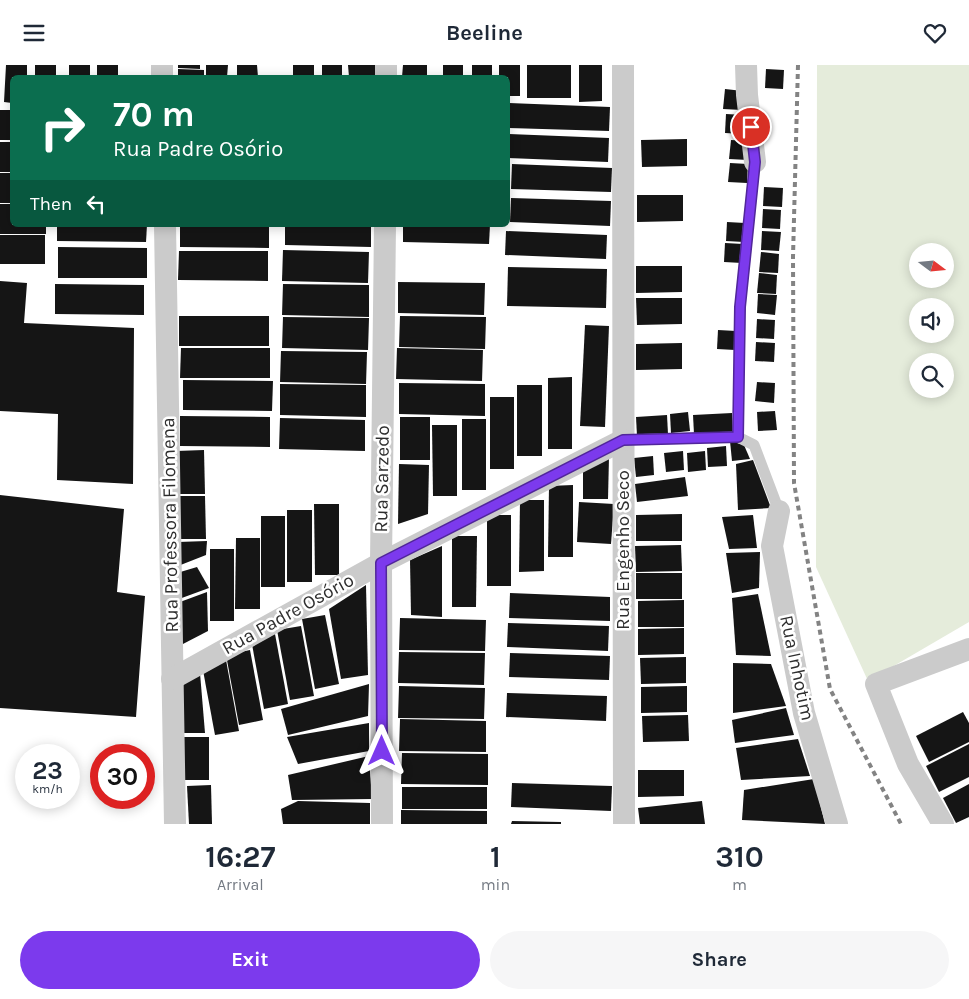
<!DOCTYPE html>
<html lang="en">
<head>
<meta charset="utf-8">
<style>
	:root { --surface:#fff; --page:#f6f6f7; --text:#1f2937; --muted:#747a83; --accent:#7c3aed }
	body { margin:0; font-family:Karla,sans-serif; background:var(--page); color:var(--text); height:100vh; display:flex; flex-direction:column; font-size:19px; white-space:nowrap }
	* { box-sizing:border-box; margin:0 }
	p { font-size:16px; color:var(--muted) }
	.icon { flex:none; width:28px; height:28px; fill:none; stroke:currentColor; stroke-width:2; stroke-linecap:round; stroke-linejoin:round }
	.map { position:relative; height:759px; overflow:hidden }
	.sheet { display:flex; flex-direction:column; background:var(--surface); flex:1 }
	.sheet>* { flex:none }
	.guide { position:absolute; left:10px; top:10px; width:500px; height:152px; border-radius:8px; box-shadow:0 2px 12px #0003; background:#0b6e4f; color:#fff; overflow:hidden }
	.needle { width:32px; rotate:106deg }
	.tools { position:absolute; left:909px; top:178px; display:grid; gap:10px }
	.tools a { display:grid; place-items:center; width:45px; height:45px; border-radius:50%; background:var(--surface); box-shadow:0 2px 12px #0003; font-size:25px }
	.speed { position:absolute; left:15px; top:679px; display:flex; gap:10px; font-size:25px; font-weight:700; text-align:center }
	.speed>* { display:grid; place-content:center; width:65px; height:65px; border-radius:50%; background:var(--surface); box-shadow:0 2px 12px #0003; line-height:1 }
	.speed small { font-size:12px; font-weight:400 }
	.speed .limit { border:8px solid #d22; background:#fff; color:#111 }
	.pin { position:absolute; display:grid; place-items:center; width:42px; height:42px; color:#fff; margin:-21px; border:2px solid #fff; border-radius:50%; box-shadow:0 1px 5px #0007 }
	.me { position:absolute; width:55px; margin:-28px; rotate:0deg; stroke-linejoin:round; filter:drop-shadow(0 0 4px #0008) }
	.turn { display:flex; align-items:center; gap:18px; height:105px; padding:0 20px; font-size:22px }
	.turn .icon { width:65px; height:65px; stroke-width:2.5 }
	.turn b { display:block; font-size:35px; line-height:42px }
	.then { display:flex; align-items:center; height:48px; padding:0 20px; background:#0003; gap:10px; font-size:19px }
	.eta { display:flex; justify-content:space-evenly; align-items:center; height:85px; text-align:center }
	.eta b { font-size:30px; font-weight:700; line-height:35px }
	.button { display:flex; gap:10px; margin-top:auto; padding:10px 20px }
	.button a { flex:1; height:58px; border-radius:30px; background:var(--accent); color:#fff; font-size:20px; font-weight:700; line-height:58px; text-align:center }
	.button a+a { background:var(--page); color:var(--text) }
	header { display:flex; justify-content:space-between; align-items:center; height:65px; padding:0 20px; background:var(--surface); font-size:22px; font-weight:700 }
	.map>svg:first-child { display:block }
	.green { fill:#e5ecdb; fill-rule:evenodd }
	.building { fill:#151515 }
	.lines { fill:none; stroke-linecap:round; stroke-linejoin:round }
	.lane { stroke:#cbcbcb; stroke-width:11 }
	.street { stroke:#cbcbcb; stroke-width:22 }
	.rail { stroke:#838383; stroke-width:4; stroke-dasharray:5 4; stroke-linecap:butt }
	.route-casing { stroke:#51269a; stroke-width:12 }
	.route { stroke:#7c3aed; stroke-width:9 }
	.labels { text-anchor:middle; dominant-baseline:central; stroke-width:5; stroke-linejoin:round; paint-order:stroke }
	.street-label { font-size:19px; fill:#2e2e2e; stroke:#fff }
</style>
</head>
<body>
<header><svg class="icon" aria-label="menu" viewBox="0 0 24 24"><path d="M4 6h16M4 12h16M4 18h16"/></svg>Beeline<svg class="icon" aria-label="heart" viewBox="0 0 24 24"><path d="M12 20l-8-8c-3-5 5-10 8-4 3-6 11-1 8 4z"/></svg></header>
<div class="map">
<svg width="969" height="759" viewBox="0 0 969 759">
	<rect width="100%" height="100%" fill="#fff"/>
	<path class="green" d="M817,0H969V557L868,616L816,502ZM918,186H945V214H918ZM918,241H945V269H918ZM918,296H945V324H918Z"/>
	<g class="building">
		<path d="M6,0H27V12H12V38L4,37Z"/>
		<rect x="35" y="0" width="21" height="12"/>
		<rect x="69" y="0" width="21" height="12"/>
		<rect x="97" y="0" width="21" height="12"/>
		<path d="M178,0H200V4L178,3Z"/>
		<path d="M206,0H228L227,12H206Z"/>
		<path d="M237,0H257L258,12H237Z"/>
		<rect x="293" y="0" width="21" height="12"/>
		<rect x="322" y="0" width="20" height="12"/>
		<path d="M348,0H375V12H349Z"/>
		<path d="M403,0H427V12H402Z"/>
		<rect x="443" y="0" width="20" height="12"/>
		<rect x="472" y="0" width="20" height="12"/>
		<path d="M499,0H520V31H508V12H499Z"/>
		<rect x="527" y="0" width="44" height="33"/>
		<path d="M579,0H602V36L579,37Z"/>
		<path d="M178,4L204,5V12H178Z"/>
		<path d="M766,4L784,5L783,24L765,23Z"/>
		<path d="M725,24L743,26L742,45L723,44Z"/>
		<path d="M509,38L610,42L609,66L509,63Z"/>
		<rect x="0" y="45" width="12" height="30"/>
		<path d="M726,49L744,50L743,69L725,68Z"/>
		<path d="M509,69L609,73L608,97L508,93Z"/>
		<path d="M687,74V101L642,102L641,75Z"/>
		<path d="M731,75L749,76L748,95L729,94Z"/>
		<rect x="0" y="77" width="12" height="30"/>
		<path d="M730,98L748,99L747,118L728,117Z"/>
		<path d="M512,99L612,103L611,127L511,124Z"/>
		<rect x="0" y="108" width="12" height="30"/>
		<path d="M764,122L783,123L782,142L763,141Z"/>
		<path d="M637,130H683V156L637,157Z"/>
		<path d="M511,133L611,136L610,161L510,157Z"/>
		<path d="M0,139H12V160H46V169H0Z"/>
		<path d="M763,144L781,145L780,164L762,163Z"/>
		<path d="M727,157L745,158L744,177L726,176Z"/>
		<path d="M57,160H147L146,177L57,176Z"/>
		<path d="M180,160H269V183L180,182Z"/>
		<path d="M285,160H371V182L285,180Z"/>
		<path d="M403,160H490L489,179L403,177Z"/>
		<path d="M506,166L607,170L606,194L505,190Z"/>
		<path d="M762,166L781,167L779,186L761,185Z"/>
		<rect x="0" y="170" width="45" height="29"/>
		<path d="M725,178L743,179L742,198L724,197Z"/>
		<path d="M58,182L147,183V213H58Z"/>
		<path d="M283,185L369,187L368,218L282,216Z"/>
		<path d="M179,186H268V216L178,215Z"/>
		<path d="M761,187L779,189L778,208L759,207Z"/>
		<path d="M636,201H682V227L636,228Z"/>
		<path d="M508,202L607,204L606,243L507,241Z"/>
		<path d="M759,208L777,210L776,229L757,228Z"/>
		<path d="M0,216L27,218L24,258L134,263L133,419L57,415L58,349L0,346Z"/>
		<path d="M398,217L485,218L484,250L398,248Z"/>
		<path d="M55,219L144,220V250L55,249Z"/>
		<path d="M283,219L369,220V252L282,250Z"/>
		<path d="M758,229L777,230L775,250L757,248Z"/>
		<path d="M636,233H682V259L637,260Z"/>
		<rect x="179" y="251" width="90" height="30"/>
		<path d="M400,251L486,252L485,284L399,282Z"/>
		<path d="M283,252L369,253L368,285L282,283Z"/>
		<path d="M757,254L775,255L774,274L756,273Z"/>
		<path d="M585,260L609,261L605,362L580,361Z"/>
		<path d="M718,265L736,266L735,285L717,284Z"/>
		<path d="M756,277L775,278L774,297L755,296Z"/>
		<path d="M682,278V304L636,305V279Z"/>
		<path d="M181,283H270V313H180Z"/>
		<path d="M397,283L483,285L482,316L396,314Z"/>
		<path d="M281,286L367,287L366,319L280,317Z"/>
		<path d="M572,312V384H548V313Z"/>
		<path d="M183,315L273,316L272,346L183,345Z"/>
		<path d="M757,317L775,318L774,338L755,336Z"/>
		<path d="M399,318L485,319V351L399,349Z"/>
		<path d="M280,319L366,320V352L280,350Z"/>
		<rect x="517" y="320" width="25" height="71"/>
		<rect x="490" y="332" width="24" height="72"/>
		<path d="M775,346L777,365L758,366L757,347Z"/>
		<path d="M688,347L690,366L671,368L670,349Z"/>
		<path d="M732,348L733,367L694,369L693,350Z"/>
		<path d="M667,350L668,369L637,371L636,352Z"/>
		<path d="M180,351L270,352V382L180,381Z"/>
		<rect x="400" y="352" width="30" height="43"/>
		<path d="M280,353L365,355V386L279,384Z"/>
		<rect x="462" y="354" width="24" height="71"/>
		<path d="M432,360H457V431H433Z"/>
		<path d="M730,376L744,380L750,394L732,396Z"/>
		<path d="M726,381L727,401L708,402L707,383Z"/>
		<path d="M204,385L205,429H176V386Z"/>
		<path d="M683,386L684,405L666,407L664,388Z"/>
		<path d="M705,386L706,405L688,407L687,388Z"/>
		<path d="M653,391L654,410L636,412L634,393Z"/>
		<path d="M609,392L608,434H583V404Z"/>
		<path d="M753,395L771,443L738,445L736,399Z"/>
		<path d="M399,399L429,400L428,449L398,459Z"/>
		<path d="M685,412L688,431L637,437L635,419Z"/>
		<path d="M573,420V492H548L549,421Z"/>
		<path d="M0,430L124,444L117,527L145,531L136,652L0,643Z"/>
		<path d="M176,431H205L206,474H177Z"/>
		<path d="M520,435H544V506L519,507Z"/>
		<path d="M579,437L614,439L611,479L577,477Z"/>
		<path d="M314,439H339V510H315Z"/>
		<rect x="287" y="445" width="25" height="72"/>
		<path d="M682,449V476H636V450Z"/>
		<rect x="487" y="450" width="24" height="71"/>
		<path d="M753,450L757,483L729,484L722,452Z"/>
		<rect x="261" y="451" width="24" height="71"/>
		<path d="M452,471H477L476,542H452Z"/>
		<path d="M236,473H260V544H235Z"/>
		<path d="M207,476L206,490L178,501V477Z"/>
		<path d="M681,480L682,506L636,507L635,481Z"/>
		<path d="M442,481V552L411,550L410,495Z"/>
		<rect x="210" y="484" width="24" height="72"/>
		<path d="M760,487L759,523L732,528L726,488Z"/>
		<path d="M197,502L209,523L179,534L177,508Z"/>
		<rect x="636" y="508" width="46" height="26"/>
		<path d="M366,520L368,610L341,614L329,544Z"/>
		<path d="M207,527L208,566L181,580L180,537Z"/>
		<path d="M510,528L610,532V556L509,553Z"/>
		<path d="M758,529L771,591L736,590L732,533Z"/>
		<path d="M684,535V562H638V536Z"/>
		<path d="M325,550L339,619L315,624L302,554Z"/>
		<path d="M400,553L486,555L485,586L399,585Z"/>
		<path d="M508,558L609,561L608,586L507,582Z"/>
		<path d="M301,561L314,631L290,635L277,565Z"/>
		<path d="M684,563V589L638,590V564Z"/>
		<path d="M275,569L288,639L264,644L251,574Z"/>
		<path d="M250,585L263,655L239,660L226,590Z"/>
		<path d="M399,587L485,588L484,620L398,618Z"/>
		<path d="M510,588L610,591L609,615L509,612Z"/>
		<path d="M686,592V618L641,619L640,593Z"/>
		<path d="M226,595L239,666L215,670L202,600Z"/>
		<path d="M733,598L771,599L786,641L733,648Z"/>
		<path d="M200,608L205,668H182L180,619Z"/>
		<path d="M369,619L368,651L288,670L281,644Z"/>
		<path d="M399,621L485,623L484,654L398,653Z"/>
		<path d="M687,621V647L641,648V622Z"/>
		<path d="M507,628L607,631L606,656L506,652Z"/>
		<path d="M786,643L794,670L735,678L732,655Z"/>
		<path d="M963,647L969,658V677L929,697L916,671Z"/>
		<path d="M688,650L689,676L643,677L642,651Z"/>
		<path d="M400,654L486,656V687L399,686Z"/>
		<path d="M369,658V686L298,699L287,672Z"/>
		<path d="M180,672H209V715H185Z"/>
		<path d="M798,674L810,711L741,715L736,683Z"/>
		<path d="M969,679V712L939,727L926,701Z"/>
		<path d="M402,688L488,689V720L401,719Z"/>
		<path d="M369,691L372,734L292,735L288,710Z"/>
		<path d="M638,705H684V731L638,732Z"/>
		<path d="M814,714L825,759L742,755L744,725Z"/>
		<path d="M512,718L612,721L611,746L511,742Z"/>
		<path d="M969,719V752L956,758L943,733Z"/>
		<path d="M211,720L212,759H189L187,721Z"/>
		<rect x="402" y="722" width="85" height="22"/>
		<path d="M298,736L370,738V759H283L281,744Z"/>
		<path d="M702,736L705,759H640L638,743Z"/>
		<path d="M401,745L487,746V759H401Z"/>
		<path d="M512,756L561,757V759H511Z"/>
	</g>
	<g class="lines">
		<g class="lane">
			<path d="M755,97L740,242L738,372L754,380L779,446"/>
			<path d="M623,375L738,372"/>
		</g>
		<g class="street">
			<path d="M162,0V12"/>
			<path d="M623,0L624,759"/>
			<path d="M746,0L747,30L755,97"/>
			<path d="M386,12V0"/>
			<path d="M165,160L175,759"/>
			<path d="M779,446L772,481L804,648L837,759"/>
			<path d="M172,614L381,498L623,375"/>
			<path d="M382,759L381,498L385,160"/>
			<path d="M943,759L908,699L876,619L969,584"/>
		</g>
		<path class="rail" d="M798,0L793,192L794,418L830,624L901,759"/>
	</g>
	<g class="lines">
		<defs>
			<path id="route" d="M382,686L381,498L623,375L738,372L740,242L755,97L751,62"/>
		</defs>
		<use href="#route" class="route-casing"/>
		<use href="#route" class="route"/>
	</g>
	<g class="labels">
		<g class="street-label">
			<text transform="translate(382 414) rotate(-89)">Rua Sarzedo</text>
			<text transform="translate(170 460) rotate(-91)">Rua Professora Filomena</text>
			<text transform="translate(623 485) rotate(-90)">Rua Engenho Seco</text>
			<text transform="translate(288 549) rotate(-29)">Rua Padre Osório</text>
			<text transform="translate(797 603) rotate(78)">Rua Inhotim</text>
		</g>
	</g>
</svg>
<div class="tools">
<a><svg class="needle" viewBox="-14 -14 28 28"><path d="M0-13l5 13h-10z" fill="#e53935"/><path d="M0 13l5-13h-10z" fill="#747a83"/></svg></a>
<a><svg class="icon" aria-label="sound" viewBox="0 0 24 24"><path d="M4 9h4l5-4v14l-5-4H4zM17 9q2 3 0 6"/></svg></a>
<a><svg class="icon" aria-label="search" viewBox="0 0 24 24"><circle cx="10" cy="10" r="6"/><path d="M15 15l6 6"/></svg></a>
</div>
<div class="speed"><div>23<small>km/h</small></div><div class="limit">30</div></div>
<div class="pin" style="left:751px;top:62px;background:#d93025"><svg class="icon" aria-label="arrive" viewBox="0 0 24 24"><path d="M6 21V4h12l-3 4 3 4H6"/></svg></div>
<svg class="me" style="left:382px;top:686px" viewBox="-20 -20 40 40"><path d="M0-17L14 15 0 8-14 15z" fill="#7c3aed" stroke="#fff" stroke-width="4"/></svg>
<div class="guide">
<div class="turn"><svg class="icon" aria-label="right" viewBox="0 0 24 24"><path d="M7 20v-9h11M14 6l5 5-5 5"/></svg><div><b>70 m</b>Rua Padre Osório</div></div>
<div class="then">Then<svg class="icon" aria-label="left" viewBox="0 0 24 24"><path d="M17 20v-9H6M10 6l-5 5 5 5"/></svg></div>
</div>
</div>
<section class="sheet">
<div class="eta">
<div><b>16:27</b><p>Arrival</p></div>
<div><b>1</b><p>min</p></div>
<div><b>310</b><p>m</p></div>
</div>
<div class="button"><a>Exit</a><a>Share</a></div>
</section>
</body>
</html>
